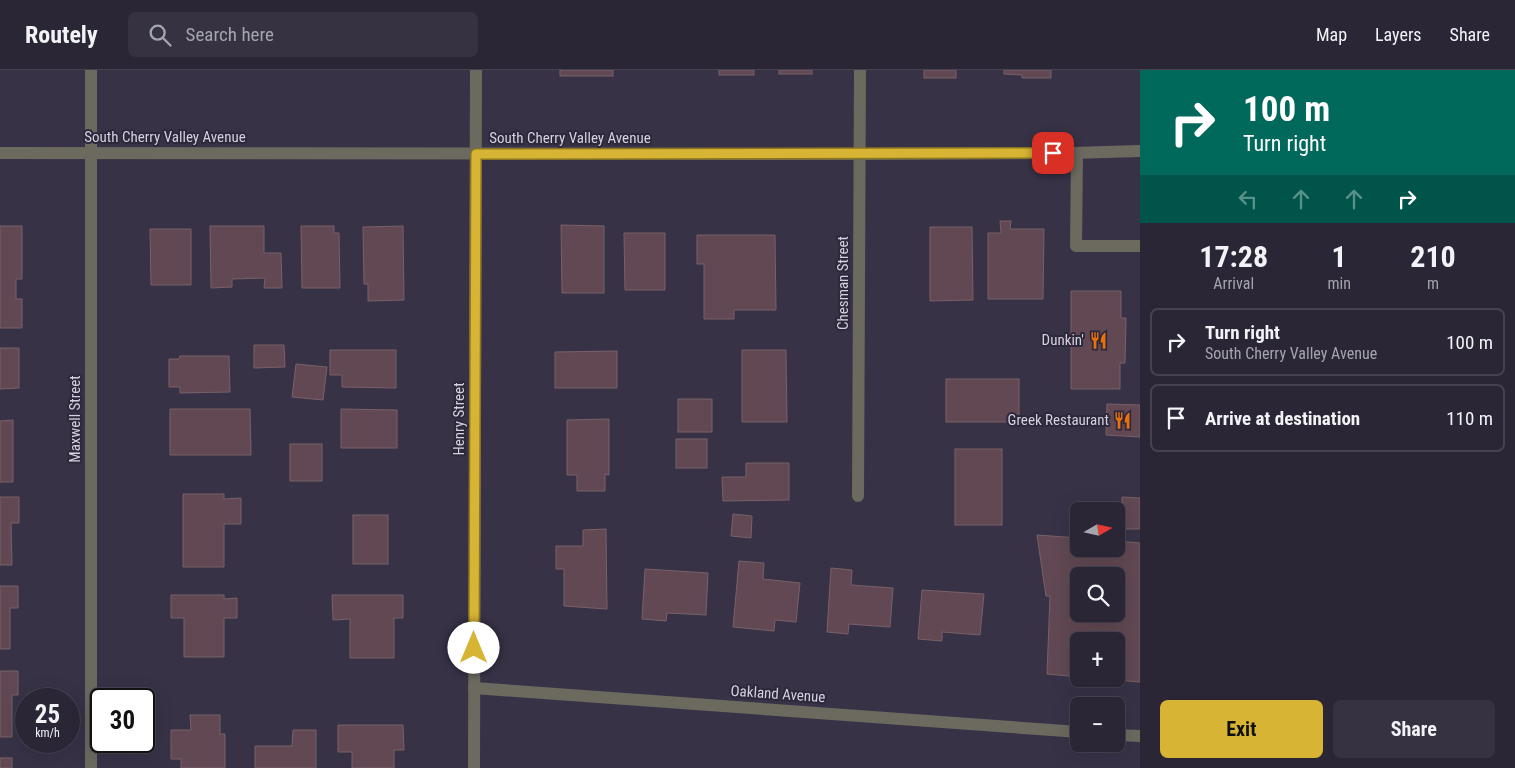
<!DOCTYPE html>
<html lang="en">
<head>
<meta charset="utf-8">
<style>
	:root { --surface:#2a2635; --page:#363241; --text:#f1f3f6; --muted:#a5a5ad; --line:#464350; --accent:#d8b434 }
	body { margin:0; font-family:"Roboto Condensed",sans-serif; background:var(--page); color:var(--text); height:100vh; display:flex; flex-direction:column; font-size:19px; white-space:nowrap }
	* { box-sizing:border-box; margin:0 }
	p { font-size:16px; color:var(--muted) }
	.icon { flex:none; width:28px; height:28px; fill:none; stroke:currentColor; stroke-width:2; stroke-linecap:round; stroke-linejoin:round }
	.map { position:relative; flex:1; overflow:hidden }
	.details { display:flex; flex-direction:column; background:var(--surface); width:375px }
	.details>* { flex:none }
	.top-card { background:#00695c; color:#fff; overflow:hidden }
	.needle { width:32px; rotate:81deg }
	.fabs { position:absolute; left:1070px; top:432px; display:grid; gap:10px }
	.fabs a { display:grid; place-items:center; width:55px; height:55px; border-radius:8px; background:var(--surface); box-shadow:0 5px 20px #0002,0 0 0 1px var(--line); font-size:25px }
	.speed { position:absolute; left:15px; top:618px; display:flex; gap:10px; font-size:25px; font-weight:700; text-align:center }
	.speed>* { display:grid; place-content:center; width:65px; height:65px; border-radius:50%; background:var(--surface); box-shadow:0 5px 20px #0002,0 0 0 1px var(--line); line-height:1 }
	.speed small { font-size:12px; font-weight:400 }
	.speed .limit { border:2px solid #111; border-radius:8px; background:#fff; color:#111 }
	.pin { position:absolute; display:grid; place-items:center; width:42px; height:42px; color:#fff; margin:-21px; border-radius:10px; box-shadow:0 2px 8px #0006 }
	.me { position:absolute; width:55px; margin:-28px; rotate:0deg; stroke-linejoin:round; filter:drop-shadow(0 0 4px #0008) }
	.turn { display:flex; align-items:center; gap:18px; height:105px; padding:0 20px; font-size:22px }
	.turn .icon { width:65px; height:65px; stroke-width:2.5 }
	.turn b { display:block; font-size:35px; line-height:42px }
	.lanes { display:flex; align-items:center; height:48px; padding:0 20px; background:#0003; justify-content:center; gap:25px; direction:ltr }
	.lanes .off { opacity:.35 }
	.eta { display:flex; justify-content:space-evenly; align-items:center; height:85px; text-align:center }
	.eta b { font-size:30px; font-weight:700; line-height:35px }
	.button { display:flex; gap:10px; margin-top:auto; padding:10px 20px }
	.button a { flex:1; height:58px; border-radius:8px; background:var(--accent); color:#111; font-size:20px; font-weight:700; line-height:58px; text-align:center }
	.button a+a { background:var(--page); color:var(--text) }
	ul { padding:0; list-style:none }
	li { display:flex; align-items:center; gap:15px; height:68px; margin:0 10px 8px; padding:0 10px; border:2px solid var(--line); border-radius:8px }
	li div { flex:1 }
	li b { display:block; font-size:19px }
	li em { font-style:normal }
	header { display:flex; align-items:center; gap:30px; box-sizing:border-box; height:70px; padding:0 25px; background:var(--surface); border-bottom:1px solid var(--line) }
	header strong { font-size:24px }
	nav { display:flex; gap:28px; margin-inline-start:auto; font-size:18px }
	.search { width:350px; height:45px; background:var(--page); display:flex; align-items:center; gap:12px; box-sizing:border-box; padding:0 18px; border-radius:8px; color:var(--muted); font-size:19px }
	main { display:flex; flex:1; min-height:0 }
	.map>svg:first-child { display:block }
	.building { fill:#614852; stroke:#796069; fill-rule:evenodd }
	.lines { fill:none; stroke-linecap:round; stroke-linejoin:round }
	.minor { stroke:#6c695f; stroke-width:12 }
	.route-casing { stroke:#8c7522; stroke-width:12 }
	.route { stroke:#d8b434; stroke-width:9 }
	.labels { text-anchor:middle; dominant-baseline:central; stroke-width:4; stroke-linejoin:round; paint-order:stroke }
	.street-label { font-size:15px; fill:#d4d1de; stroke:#2e283c }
	.poi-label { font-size:15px; fill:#d4d1de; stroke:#2e283c; text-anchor:end }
</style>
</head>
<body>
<header>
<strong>Routely</strong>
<div class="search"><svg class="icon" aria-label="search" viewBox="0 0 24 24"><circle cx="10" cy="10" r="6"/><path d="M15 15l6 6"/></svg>Search here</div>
<nav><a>Map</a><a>Layers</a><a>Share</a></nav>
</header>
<main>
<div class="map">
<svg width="1140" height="698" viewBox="0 0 1140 698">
	<rect width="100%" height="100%" fill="#383247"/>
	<g class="building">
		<rect x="560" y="0" width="53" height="6"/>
		<rect x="719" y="0" width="35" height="5"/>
		<rect x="779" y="0" width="33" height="4"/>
		<rect x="924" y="0" width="32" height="8"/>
		<path d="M1004,0H1051V8H1022V5L1004,4Z"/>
		<path d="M1000,151H1011L1010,159H1044L1043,229H988V163H1001Z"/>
		<path d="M561,155L604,156V223H562Z"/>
		<path d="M0,156H22V209H16V229H22V258H0Z"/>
		<path d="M210,156H264V183H281L282,218H264L265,208L232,209V217L211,218Z"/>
		<path d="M301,156H334V163H339L340,218H302Z"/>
		<path d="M403,156L404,230L368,231V214H364L363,157Z"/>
		<path d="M930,157H972L973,230L930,231Z"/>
		<path d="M150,159H191V215H151Z"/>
		<path d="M624,163H665V220H625Z"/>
		<path d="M697,165H775L776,240H734V249H704V194H697Z"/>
		<path d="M1071,221H1121V248H1126L1125,293H1120V319H1071Z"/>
		<path d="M254,275H284L285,297L254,298Z"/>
		<path d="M0,278H19V318L0,319Z"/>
		<path d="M330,280H396V318L342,317V305H330Z"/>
		<path d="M742,280H786L787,352H742Z"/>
		<path d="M617,281V318H555V282Z"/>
		<path d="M180,286H229L230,322L180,323V317H169V289H179Z"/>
		<path d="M296,294L327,297L323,330L292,327Z"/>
		<rect x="946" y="309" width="73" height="43"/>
		<rect x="678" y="329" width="34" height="33"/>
		<path d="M1107,334L1140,335V367L1106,365Z"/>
		<path d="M170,339H250L251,385H170Z"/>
		<path d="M341,339L397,340V378H341Z"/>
		<path d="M609,349V405L605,404V421H577V405H567V350Z"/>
		<path d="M13,350V412H0V351Z"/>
		<rect x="676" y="369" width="31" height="29"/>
		<rect x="290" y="374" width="32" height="37"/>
		<rect x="955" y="379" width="47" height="76"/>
		<path d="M746,393H789V430L723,431L722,407H746Z"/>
		<path d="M183,424H224V429L241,428V454H224V497H183Z"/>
		<path d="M0,427H19V453H11L12,495H0Z"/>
		<path d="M1122,427L1140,428V459H1122Z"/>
		<path d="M733,444L752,446L751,468L731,466Z"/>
		<rect x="353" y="445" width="35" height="49"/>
		<path d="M606,459L607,539L564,536V499H556V476H583V460Z"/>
		<path d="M1037,465L1079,468V479H1116V471L1140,473V612L1102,609H1116V571H1079V607L1047,604L1050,526H1046ZM1079,506H1116V544H1079Z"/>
		<path d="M739,491L764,493L763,509L800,513L796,552L775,550L774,561L733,557Z"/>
		<path d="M831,498L852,500L851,515L893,518L890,557L849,554L848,564L827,562Z"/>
		<path d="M645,499L708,503L706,545L667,543L666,551L642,549Z"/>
		<path d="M0,516H18V538H10V579H0Z"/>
		<path d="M922,520L984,524L980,565L942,562V571L918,569Z"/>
		<path d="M171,525H224V529L237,528V548H224V587H184V548H171Z"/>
		<path d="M332,525H403V548H394V588H350V549L333,550Z"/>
		<path d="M0,601H18V625H12V667H0Z"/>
		<path d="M190,645H220V664H225V698H181V689H171V660H191Z"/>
		<path d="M338,655H403L404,680H394V698H352V682H338Z"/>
		<path d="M293,660H316V698H255V676H292Z"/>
		<rect x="0" y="688" width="12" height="10"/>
	</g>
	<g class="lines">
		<g class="minor">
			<path d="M0,83L860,84L1072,83L1140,81"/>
			<path d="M1077,83L1076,176H1140"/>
			<path d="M858,426L860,0"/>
			<path d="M474,618L1079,662"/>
			<path d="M1116,665L1140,666"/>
			<path d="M91,698V0"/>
			<path d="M474,698L476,0"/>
		</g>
	</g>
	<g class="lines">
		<defs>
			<path id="route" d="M474,578L476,84L1053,83"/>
		</defs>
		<use href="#route" class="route-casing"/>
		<use href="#route" class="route"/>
	</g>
	<defs>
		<symbol id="restaurant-bare" viewBox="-9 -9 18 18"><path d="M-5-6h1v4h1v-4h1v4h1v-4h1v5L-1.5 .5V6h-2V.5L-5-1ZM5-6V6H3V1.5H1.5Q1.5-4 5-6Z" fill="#e8710a" stroke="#2e283c" stroke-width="2.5" paint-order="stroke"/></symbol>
	</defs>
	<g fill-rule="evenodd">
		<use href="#restaurant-bare" x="1086" y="258" width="25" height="25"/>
		<use href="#restaurant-bare" x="1110" y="338" width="25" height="25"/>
	</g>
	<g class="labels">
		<g class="street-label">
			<text x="165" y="67">South Cherry Valley Avenue</text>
			<text x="570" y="68">South Cherry Valley Avenue</text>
			<text transform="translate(843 213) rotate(-90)">Chesman Street</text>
			<text transform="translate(75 349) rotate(-90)">Maxwell Street</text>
			<text transform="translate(459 349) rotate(-90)">Henry Street</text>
			<text transform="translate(778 624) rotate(4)">Oakland Avenue</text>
		</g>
		<g class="poi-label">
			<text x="1084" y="270">Dunkin'</text>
			<text x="1109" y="350">Greek Restaurant</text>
		</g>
	</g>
</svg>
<div class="fabs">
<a><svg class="needle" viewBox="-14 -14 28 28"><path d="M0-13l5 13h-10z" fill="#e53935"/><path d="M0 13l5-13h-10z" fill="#a5a5ad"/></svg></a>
<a><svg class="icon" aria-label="search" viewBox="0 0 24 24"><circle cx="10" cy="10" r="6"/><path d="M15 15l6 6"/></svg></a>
<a>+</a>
<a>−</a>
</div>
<div class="speed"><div>25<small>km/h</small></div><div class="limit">30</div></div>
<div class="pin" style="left:1053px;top:83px;background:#d93025"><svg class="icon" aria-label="arrive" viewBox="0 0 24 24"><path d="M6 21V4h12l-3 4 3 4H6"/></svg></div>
<svg class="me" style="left:474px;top:578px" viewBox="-20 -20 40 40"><circle r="19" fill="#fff"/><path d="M0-13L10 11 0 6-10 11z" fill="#d8b434"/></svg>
</div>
<section class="details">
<div class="top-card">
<div class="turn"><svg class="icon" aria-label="right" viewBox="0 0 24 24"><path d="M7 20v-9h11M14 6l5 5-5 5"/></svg><div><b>100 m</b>Turn right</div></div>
<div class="lanes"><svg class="icon off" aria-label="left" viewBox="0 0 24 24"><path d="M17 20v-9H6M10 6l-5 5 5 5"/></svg><svg class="icon off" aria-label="ahead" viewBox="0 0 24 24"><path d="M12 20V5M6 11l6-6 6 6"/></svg><svg class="icon off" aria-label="ahead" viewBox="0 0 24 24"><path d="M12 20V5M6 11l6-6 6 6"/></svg><svg class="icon" aria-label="right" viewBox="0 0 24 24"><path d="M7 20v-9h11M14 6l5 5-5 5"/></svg></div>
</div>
<div class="eta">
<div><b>17:28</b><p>Arrival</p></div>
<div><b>1</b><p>min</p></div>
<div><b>210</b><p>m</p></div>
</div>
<ul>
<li><svg class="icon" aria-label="right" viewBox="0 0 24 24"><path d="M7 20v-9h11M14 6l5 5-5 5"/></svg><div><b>Turn right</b><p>South Cherry Valley Avenue</p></div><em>100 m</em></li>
<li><svg class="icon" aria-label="arrive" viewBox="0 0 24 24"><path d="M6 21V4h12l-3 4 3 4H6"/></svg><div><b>Arrive at destination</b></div><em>110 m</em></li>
</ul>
<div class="button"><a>Exit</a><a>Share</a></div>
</section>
</main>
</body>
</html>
